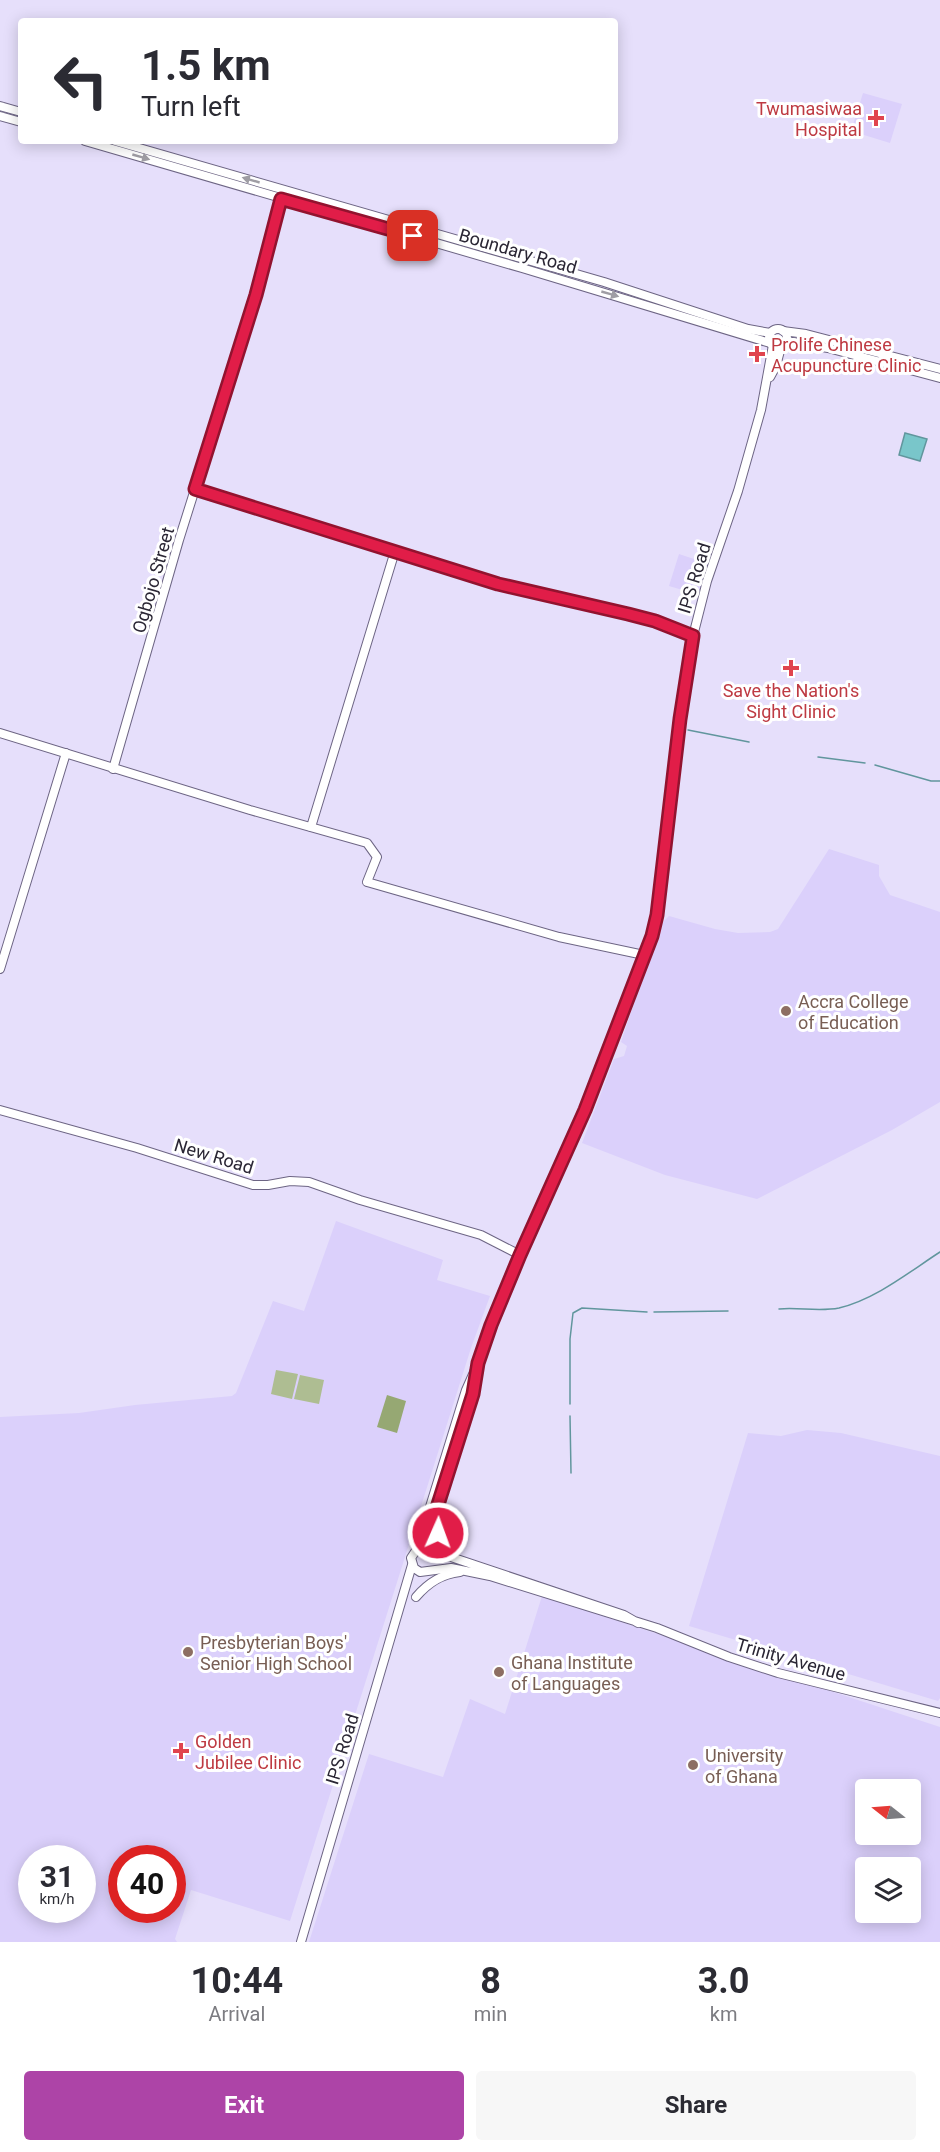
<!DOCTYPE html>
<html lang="en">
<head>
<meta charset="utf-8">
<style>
	:root { --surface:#fff; --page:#f7f7f7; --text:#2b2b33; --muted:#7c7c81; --accent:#ad44a7 }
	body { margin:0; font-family:Roboto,sans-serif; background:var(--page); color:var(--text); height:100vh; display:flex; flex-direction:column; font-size:22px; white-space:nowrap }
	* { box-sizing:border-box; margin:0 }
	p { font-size:20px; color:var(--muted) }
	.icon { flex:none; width:33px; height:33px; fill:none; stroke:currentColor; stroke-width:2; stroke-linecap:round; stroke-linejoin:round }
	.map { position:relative; height:1942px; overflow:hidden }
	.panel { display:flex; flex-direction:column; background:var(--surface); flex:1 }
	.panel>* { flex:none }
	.guide { position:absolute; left:18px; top:18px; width:600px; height:126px; border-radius:6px; box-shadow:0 3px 15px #0003; background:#fff; color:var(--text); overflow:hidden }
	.needle { width:39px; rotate:287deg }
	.buttons { position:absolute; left:855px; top:1779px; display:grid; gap:12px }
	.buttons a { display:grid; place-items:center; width:66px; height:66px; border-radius:6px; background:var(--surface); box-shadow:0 3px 15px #0003; font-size:30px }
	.speed { position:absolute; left:18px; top:1845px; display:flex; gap:12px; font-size:30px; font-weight:700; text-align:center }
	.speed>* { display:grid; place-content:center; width:78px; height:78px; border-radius:50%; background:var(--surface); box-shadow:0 3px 15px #0003; line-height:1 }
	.speed small { font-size:15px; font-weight:400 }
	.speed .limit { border:9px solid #d22; background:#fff; color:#111 }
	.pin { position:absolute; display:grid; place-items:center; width:51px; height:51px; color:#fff; margin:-26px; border-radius:12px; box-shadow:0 3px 9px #0006 }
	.me { position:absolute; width:66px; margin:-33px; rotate:2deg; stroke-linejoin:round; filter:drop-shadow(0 0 4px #0008) }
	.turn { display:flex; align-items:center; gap:21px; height:126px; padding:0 24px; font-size:27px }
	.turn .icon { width:78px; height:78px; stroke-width:2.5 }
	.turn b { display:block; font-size:42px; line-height:51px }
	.eta { display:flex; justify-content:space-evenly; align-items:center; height:102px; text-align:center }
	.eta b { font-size:36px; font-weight:700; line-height:42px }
	.action { display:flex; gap:12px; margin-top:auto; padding:12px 24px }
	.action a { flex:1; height:69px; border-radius:6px; background:var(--accent); color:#fff; font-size:24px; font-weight:700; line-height:69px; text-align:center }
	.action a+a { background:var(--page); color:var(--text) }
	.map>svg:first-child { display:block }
	.built { fill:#dbd0fb; fill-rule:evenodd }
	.green { fill:#aebd92 }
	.forest { fill:#96a873 }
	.water { fill:#79c6ca; stroke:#61969d; stroke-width:1.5 }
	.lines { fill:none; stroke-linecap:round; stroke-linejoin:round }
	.stream { stroke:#61969d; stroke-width:1.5 }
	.secondary-casing { stroke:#6d6584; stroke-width:10 }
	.secondary { stroke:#fff; stroke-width:8 }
	.oneway { fill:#9f9da4 }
	.route-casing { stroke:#92132f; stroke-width:15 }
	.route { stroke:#e11d48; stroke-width:10 }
	.health-dot { fill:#e0444e; stroke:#fff; stroke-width:2 }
	.education-dot { fill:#8d6e63; stroke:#fff; stroke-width:2 }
	.labels { text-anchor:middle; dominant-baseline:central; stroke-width:6; stroke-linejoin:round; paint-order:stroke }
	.health-label { font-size:18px; fill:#be3a42; stroke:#fff; text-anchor:start }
	.street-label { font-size:18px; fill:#2a2634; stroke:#fff }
	.education-label { font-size:18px; fill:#785e54; stroke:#fff; text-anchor:start }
</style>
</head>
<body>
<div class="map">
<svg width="940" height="1942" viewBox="0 0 940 1942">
	<rect width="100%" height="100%" fill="#e6dffb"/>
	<g class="built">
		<path d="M863,93L902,104L890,143L851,131Z"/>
		<path d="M679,554L709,564L699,595L669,586Z"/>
		<path d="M829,849L879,865V876L890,895L940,912V1102L892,1130L757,1199L665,1175L582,1143L614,1059L624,1056L627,1046L621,1042L644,973L656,943L661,924L669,916L715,929L738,933L770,932L778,929Z"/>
		<path d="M336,1221L443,1260L437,1280L490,1296L471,1348L290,1921L191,1890L175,1939L177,1942H0V1417L79,1413L135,1405L232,1396L236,1393L273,1301L304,1311ZM32,1858H82V1910H32ZM122,1858H172V1910H122Z"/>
		<path d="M807,1430L841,1433L940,1456V1698L938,1701L689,1626L748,1433L781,1436Z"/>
		<path d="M542,1596L940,1727V1942H309L369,1754L443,1777L470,1699L505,1714ZM866,1790H910V1834H866ZM866,1868H910V1912H866Z"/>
	</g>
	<g class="green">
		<path d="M276,1370L298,1374L292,1399L271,1394Z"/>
		<path d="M300,1375L324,1380L319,1404L294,1399Z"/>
	</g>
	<path class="forest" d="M387,1395L406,1401L397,1433L377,1427Z"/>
	<path class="water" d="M905,433L927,439L920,461L899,455Z"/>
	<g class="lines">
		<g class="stream">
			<path d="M688,730L749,742"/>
			<path d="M818,757L865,763"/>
			<path d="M875,765L931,781H940"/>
			<path d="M779,1309C798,1307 819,1312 839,1308C876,1299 909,1272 940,1252"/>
			<path d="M654,1312L728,1311"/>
			<path d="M570,1404V1339L573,1313L582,1308L647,1312"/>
			<path d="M570,1416L571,1473"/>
		</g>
		<defs>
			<g id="secondary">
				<path d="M0,106L21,112"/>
				<path d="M0,116L21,122"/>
				<path d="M85,141L522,268L770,343"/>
				<path d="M115,141L604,282L748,329L770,333"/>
				<circle cx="778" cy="338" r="9"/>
				<path d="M783,331L806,334L940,369"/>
				<path d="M786,341L828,348L940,378"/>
				<path d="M770,377L776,366L781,347"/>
				<path d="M195,489L498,584L628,614L655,621L693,636"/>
				<path d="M0,733L250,810L367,843L377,857L367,882L559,937L644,955"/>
				<path d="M113,769L179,540L256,295L281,199L284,196"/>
				<path d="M311,827L395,551"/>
				<path d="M0,969L66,753"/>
				<path d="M0,1110L137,1148L253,1185H268L290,1181L309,1182L360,1200L481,1235L520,1255"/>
				<path d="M436,1520L439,1538L454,1556"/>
				<path d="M417,1549L466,1390L478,1363L504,1292L586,1110L652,936L657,915L680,719L693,636L707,581L738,491L761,410L773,345"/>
				<path d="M431,1549L435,1514L473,1394L478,1367"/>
				<path d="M416,1597C428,1583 441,1574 460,1572"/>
				<path d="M638,1623L624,1615L433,1551L427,1547L417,1549L411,1558L414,1568L420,1572L451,1568L490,1576L657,1628L729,1657L778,1673L940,1713"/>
				<path d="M301,1942L412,1565"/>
			</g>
		</defs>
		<use href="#secondary" class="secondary-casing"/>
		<use href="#secondary" class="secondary"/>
	</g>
	<defs><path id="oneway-solid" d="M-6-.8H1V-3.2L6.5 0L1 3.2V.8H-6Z" transform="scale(1.5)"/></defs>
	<g class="oneway">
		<use href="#oneway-solid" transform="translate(141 157) rotate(16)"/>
		<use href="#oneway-solid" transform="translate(251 180) rotate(-164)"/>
		<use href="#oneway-solid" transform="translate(610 294) rotate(16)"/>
	</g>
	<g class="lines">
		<defs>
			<path id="route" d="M413,236L281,199L256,295L195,489L498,584L628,614L655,621L693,636L680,719L657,915L652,936L585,1110L520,1255L491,1325L478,1363L473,1394L435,1514L438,1533"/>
		</defs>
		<use href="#route" class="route-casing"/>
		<use href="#route" class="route"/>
	</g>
	<g class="health-dot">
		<path d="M873 109h6v6h6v6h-6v6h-6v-6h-6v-6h6z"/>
		<path d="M754 345h6v6h6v6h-6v6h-6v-6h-6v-6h6z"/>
		<path d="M788 659h6v6h6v6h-6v6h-6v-6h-6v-6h6z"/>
		<path d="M178 1742h6v6h6v6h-6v6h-6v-6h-6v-6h6z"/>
	</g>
	<g class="education-dot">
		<circle cx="786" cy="1011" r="6"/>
		<circle cx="188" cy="1652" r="6"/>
		<circle cx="499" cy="1672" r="6"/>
		<circle cx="693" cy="1765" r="6"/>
	</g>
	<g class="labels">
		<g class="health-label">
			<text x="862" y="108" text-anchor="end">Twumasiwaa<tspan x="862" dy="21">Hospital</tspan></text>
			<text x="771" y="344">Prolife Chinese<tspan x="771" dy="21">Acupuncture Clinic</tspan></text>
			<text x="791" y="690" text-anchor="middle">Save the Nation's<tspan x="791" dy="21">Sight Clinic</tspan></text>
			<text x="195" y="1741">Golden<tspan x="195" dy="21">Jubilee Clinic</tspan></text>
		</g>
		<g class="street-label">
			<text transform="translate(518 251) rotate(16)">Boundary Road</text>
			<text transform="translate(694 578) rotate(-73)">IPS Road</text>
			<text transform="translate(153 580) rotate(-74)">Ogbojo Street</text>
			<text transform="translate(214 1156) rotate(17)">New Road</text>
			<text transform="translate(791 1659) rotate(16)">Trinity Avenue</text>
			<text transform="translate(342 1749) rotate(-73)">IPS Road</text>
		</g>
		<g class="education-label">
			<text x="798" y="1001">Accra College<tspan x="798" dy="21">of Education</tspan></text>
			<text x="200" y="1642">Presbyterian Boys'<tspan x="200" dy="21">Senior High School</tspan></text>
			<text x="511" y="1662">Ghana Institute<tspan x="511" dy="21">of Languages</tspan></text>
			<text x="705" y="1755">University<tspan x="705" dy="21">of Ghana</tspan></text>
		</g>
	</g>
</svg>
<div class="buttons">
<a><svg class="needle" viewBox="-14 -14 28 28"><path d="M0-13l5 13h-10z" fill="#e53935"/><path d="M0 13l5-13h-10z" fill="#7c7c81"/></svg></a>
<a><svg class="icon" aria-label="layers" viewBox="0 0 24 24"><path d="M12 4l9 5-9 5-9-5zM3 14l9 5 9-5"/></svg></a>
</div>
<div class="speed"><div>31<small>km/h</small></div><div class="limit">40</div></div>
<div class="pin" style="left:413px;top:236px;background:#d93025"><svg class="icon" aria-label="arrive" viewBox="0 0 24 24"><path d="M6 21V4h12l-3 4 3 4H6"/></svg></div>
<svg class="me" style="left:438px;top:1533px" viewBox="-20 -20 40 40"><circle r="17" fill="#e11d48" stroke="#fff" stroke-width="3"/><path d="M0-11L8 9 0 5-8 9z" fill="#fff"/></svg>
<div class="guide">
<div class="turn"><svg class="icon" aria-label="left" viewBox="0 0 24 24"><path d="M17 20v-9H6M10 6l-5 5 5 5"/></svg><div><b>1.5 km</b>Turn left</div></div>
</div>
</div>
<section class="panel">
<div class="eta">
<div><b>10:44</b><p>Arrival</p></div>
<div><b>8</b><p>min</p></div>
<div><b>3.0</b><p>km</p></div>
</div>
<div class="action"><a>Exit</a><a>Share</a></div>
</section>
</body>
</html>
